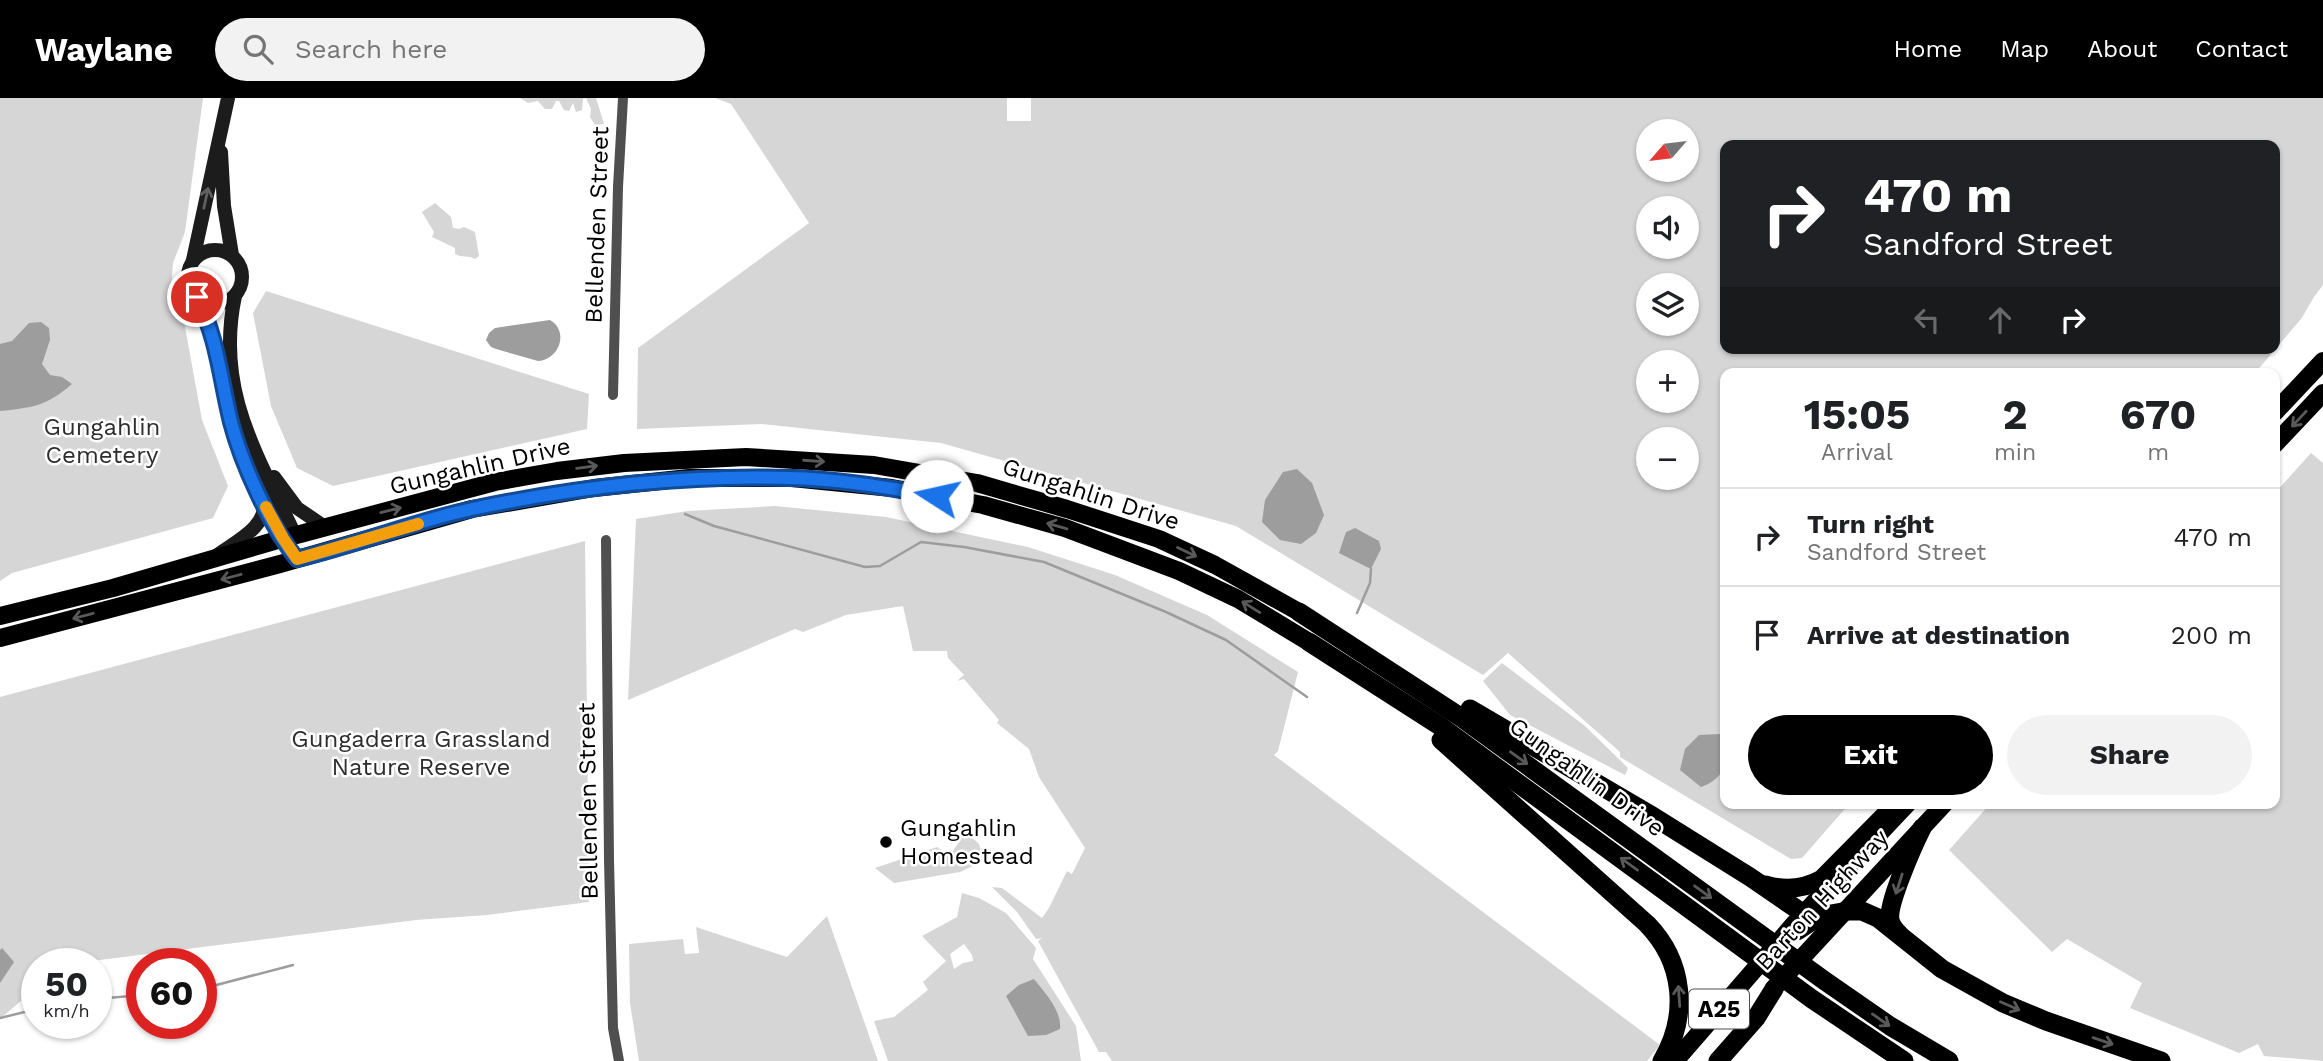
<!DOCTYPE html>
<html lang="en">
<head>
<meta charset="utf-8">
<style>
	:root { --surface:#fff; --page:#f2f2f2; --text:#202124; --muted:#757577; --line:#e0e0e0; --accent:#000 }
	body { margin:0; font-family:"Work Sans",sans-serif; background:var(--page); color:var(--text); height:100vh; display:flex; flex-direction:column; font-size:26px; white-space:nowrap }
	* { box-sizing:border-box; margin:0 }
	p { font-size:23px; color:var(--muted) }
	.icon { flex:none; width:38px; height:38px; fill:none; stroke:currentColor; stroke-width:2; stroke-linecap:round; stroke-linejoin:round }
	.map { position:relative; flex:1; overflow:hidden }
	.drawer { position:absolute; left:1720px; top:270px; width:560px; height:441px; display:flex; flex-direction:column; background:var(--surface); border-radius:14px; box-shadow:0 2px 5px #0004 }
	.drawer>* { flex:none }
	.guide { position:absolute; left:1720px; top:42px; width:560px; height:214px; border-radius:14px; box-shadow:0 2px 5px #0004; background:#202124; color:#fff; overflow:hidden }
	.needle { width:46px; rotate:242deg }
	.fabs { position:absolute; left:1636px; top:21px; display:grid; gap:14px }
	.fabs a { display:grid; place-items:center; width:63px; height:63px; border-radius:50%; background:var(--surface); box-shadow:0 2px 5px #0004; font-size:35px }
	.speed { position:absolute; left:21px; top:850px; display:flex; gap:14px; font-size:35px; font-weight:700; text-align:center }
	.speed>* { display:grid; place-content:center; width:91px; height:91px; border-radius:50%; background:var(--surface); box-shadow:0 2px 5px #0004; line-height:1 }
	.speed small { font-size:18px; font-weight:400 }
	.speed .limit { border:10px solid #d22; background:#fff; color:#111 }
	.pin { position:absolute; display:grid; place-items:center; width:60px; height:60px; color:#fff; margin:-30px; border:4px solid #fff; border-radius:50%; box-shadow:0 2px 7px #0007 }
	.me { position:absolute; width:77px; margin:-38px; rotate:280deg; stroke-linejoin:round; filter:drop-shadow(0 0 5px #0008) }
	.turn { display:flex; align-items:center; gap:24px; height:147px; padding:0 28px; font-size:32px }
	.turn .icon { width:91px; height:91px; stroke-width:2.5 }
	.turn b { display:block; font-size:49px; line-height:60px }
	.lanes { display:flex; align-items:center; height:66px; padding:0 28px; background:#0003; justify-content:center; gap:35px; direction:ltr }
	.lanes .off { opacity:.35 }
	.eta { display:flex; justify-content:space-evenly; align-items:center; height:119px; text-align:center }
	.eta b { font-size:42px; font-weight:700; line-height:49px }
	.action { display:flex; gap:14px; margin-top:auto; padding:14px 28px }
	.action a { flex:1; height:80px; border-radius:42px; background:var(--accent); color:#fff; font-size:28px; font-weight:700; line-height:80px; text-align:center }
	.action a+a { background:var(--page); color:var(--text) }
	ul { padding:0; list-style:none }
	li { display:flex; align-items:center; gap:21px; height:98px; padding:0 28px; border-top:2px solid var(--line) }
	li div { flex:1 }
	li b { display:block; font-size:26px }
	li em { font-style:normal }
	header { display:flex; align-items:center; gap:42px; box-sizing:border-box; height:98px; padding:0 35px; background:var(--accent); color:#fff }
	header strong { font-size:33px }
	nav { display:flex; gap:38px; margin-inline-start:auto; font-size:24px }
	.search { width:490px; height:63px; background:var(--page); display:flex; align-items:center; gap:18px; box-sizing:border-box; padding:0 24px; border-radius:38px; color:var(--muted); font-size:26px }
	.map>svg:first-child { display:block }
	.green { fill:#d6d6d6; fill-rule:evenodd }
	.water { fill:#9d9d9d }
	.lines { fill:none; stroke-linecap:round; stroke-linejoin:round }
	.stream { stroke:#9d9d9d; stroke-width:2.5 }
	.minor { stroke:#4f4f4f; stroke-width:10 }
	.secondary { stroke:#1c1c1c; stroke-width:14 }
	.primary { stroke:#000; stroke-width:18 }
	.trunk { stroke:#000; stroke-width:18 }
	.motorway { stroke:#000; stroke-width:19 }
	.oneway { stroke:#606060 }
	.oneway2 { stroke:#595959 }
	.route-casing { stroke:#114b97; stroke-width:18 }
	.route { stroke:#1a73e8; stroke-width:12 }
	.slow { stroke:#f59e0b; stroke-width:12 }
	.poi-dot { fill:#000; stroke:#fff; stroke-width:2.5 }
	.labels { text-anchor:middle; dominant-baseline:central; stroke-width:5; stroke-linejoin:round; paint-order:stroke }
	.shield { fill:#fff; stroke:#4c4c4c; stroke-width:2 }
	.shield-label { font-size:23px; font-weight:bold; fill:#000 }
	.street-label { font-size:24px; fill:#000; stroke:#fff }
	.park-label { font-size:24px; fill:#2d2d2d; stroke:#fff }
	.poi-label { font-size:24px; fill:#000; stroke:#fff; text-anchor:start }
</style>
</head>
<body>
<header>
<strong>Waylane</strong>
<div class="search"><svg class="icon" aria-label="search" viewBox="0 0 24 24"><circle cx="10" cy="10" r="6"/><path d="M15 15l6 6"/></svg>Search here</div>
<nav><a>Home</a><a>Map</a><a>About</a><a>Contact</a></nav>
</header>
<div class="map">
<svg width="2323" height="963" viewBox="0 0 2323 963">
	<rect width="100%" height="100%" fill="#fff"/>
	<g class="green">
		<path d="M0,0H203L185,134L173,165L170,203L183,218L202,322L228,388L213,420L12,475L0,483Z"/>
		<path d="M520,0H596L604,26L595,27L590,19L591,11L586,0L583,1L582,12L576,14L573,5L569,13L564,12L559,3H556L552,11H545L538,3L528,5Z"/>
		<path d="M715,0H1007V23H1031V0H2323V187L2314,199L2301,221L2255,275H1726V705H1850L1802,760L1791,761L1620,659V654L1508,555L1483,577L1236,428L941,345L761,326L637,331L638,250L809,125L731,6ZM1648,33H1687V72H1648ZM1726,47H2275V250H1726ZM1648,110H1687V149H1648ZM1648,187H1687V226H1648ZM1648,264H1687V303H1648ZM1648,341H1687V380H1648Z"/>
		<path d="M435,105L451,119L453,130L459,131L464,129L475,134L479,158L475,161C468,157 462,160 455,156V150L432,139L434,134L422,114Z"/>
		<path d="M266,193L589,296L587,331L333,388L297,370L271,308L253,215Z"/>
		<path d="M2311,355L2323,365V963L2264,958L2258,946L2239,955L2130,910L2142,885L2067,841L2052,854L1949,752L1991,705H2275V395Z"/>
		<path d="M775,408L886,419L1028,449L1115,477L1207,517L1298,574L1278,653L1274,657L1660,947L1647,963H1112L1106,954H1099L1038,843L1042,840L1036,841L1017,814L992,789L1002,790L1042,820L1049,810L1067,773L1072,776L1085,750L1039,679L1029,651L997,625L999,622L964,581L957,583L964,577L948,560L947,553H913L903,508L846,517L803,534L795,531L628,602L636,421L688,413Z"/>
		<path d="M585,443L589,804L487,817L416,822L68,866H37V889L0,921V599Z"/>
		<path d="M1502,565L1585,628L1628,670L1625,677L1510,617L1483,583Z"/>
		<path d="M966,734L979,746L984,763L960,774L894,785L875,770L937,749L950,757Z"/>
		<path d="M962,795L979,800L1006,815L1036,850L1033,861L1076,928L1081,963H888L874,923L894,919L928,892L923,884L946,863L922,838L957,819ZM964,846L972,857L973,863L963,865L954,871L950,856Z"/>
		<path d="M827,818L878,963H639L630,905L629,846L683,841L685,856L699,855L696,829L787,859Z"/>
	</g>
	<g class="water">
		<path d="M550,222C569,233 560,261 538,263L496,251L491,249L486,242L489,235L495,230Z"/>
		<path d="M41,224L49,230L50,242L42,266L50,277L62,279L72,286C47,308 31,310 0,313V246L12,243L29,225Z"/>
		<path d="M1297,371L1312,385L1324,417L1316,435L1301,446L1280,442L1262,424L1265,402L1283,374Z"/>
		<path d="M1355,430L1379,443L1381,451L1371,471L1339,455L1346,434Z"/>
		<path d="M1720,636C1734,658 1725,681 1701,689L1680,672L1685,651L1699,637Z"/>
		<path d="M2,850L14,864L0,885V852Z"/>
		<path d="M1034,881C1045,895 1062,913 1060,931L1046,937L1028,938L1006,898L1019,887Z"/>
	</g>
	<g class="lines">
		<g class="stream">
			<path d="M685,416L714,428L865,469L880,468L921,444L964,449L1044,464L1166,514L1226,542L1307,599"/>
			<path d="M1357,515L1370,485L1371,471"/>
			<path d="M201,891L293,867"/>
			<path d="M96,901L142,897"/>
			<path d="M0,920L37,911"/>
		</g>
		<g class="minor">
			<path d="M613,297L618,89L623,0"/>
			<path d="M606,442L609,762L613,930L619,963"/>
		</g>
		<g class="secondary">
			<path d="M221,54L224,108L232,157"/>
			<circle cx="215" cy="179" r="27"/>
			<path d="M193,162L228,0"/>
			<path d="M235,198C215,292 257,356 295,437"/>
			<path d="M197,199L217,251L224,294L236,341L250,375L283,440"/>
			<path d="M274,379L297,410L325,429"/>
			<path d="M216,458C233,445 270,428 263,403"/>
		</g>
		<g class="primary">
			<path d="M0,518L113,490L274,443L495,384L557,373L624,365L746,359L874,367L977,385L1067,411L1159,441L1215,467L1299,514"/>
			<path d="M0,540L280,466L472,411L594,390L689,380H792L892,390L983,407L1065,430L1179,473L1238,501L1309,544"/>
		</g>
		<g class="trunk">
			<path d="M2275,314L2323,263"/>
			<path d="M2275,346L2323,295"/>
			<path d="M1798,833L1822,817L1845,813"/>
			<path d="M1774,890L1945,705"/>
			<path d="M1675,963L1794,826L1908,705"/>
		</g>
		<g class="motorway">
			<path d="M1299,514L1462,620L1825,883L1890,928L1949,963"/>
			<path d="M1309,544L1440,628L1812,901L1904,963"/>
			<path d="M1470,611L1654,719L1750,779L1804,816"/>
			<path d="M1441,642L1647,826C1684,864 1689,917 1662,963"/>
			<path d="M1766,787C1786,793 1804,791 1822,781L1897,705"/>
			<path d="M1845,813H1862L1878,820L1942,871L2003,905L2046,923L2161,963"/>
			<path d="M1899,836C1895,832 1891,827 1890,822C1887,806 1914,746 1922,730"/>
			<path d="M1718,963L1756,920L1774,891"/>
		</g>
	</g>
	<defs><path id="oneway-shaft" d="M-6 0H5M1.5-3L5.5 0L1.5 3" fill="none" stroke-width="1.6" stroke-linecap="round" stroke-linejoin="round" transform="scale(1.75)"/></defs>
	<use class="oneway" href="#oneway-shaft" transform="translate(206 100) rotate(-78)"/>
	<g class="oneway2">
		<use href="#oneway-shaft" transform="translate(2299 321) rotate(133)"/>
		<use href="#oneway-shaft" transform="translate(814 363) rotate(4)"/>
		<use href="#oneway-shaft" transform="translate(587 369) rotate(-7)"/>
		<use href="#oneway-shaft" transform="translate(391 412) rotate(-14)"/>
		<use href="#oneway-shaft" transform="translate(1057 428) rotate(-164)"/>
		<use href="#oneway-shaft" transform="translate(1187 454) rotate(25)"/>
		<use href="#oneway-shaft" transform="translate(231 479) rotate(165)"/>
		<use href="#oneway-shaft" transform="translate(1251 509) rotate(-148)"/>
		<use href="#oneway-shaft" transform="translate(83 518) rotate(165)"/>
		<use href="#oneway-shaft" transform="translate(1519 660) rotate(36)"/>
		<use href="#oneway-shaft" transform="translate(1629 766) rotate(-144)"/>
		<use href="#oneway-shaft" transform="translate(1899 786) rotate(108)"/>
		<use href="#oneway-shaft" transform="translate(1703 794) rotate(36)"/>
		<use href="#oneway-shaft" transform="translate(1679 898) rotate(-94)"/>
		<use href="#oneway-shaft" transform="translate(2010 908) rotate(24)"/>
		<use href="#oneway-shaft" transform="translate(1881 922) rotate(35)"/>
		<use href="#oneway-shaft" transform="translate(2103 943) rotate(19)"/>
	</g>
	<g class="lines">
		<defs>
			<path id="route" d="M197,199C218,242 220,279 231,324C242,366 270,428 297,461C356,447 412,424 472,411C576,389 682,377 789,380C839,381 889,390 937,398"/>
		</defs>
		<use href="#route" class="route-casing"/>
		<use href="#route" class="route"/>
		<path class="slow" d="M266,409L283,440L297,461L418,426"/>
	</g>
	<circle class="poi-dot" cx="886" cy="744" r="7"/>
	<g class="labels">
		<rect class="shield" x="1689" y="891.5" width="60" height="39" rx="5"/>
		<g class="shield-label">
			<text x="1719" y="911">A25</text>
		</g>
		<g class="street-label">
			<text transform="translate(597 127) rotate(-88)">Bellenden Street</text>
			<text transform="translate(480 368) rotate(-13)">Gungahlin Drive</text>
			<text transform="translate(1091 396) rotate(18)">Gungahlin Drive</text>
			<text transform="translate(1587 679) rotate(36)">Gungahlin Drive</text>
			<text transform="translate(588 703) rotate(-91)">Bellenden Street</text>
			<text transform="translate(1822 802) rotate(-47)">Barton Highway</text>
		</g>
		<g class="park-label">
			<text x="102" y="329">Gungahlin<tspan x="102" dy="28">Cemetery</tspan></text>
			<text x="421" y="641">Gungaderra Grassland<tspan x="421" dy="28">Nature Reserve</tspan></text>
		</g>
		<g class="poi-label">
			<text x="900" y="730">Gungahlin<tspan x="900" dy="28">Homestead</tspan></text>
		</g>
	</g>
</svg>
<div class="fabs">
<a><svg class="needle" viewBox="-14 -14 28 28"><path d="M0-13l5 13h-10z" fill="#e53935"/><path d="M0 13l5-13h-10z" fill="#757577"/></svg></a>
<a><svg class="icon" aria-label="sound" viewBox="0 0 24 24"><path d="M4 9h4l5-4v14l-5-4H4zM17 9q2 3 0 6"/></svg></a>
<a><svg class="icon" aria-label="layers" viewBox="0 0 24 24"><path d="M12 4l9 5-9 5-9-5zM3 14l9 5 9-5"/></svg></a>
<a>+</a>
<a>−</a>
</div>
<div class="speed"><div>50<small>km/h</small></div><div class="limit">60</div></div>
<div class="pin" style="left:197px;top:199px;background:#d93025"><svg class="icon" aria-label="arrive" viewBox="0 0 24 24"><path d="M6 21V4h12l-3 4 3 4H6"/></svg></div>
<svg class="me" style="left:937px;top:398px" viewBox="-20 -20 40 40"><circle r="19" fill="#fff"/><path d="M0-13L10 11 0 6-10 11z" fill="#1a73e8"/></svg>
<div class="guide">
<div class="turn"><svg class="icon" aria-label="right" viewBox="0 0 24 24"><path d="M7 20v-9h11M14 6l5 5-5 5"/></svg><div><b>470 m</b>Sandford Street</div></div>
<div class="lanes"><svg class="icon off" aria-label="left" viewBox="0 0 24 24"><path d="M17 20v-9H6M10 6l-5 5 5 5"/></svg><svg class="icon off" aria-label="ahead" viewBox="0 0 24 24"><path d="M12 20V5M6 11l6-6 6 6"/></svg><svg class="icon" aria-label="right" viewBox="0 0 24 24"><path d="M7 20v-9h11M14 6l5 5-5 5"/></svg></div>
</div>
<section class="drawer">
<div class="eta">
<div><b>15:05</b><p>Arrival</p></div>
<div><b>2</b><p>min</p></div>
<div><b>670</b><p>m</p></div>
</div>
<ul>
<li><svg class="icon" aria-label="right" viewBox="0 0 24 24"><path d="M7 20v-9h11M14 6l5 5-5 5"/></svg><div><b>Turn right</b><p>Sandford Street</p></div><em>470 m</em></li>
<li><svg class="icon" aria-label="arrive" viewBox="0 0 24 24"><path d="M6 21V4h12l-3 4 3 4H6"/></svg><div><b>Arrive at destination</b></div><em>200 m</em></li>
</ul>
<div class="action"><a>Exit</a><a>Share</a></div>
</section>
</div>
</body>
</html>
